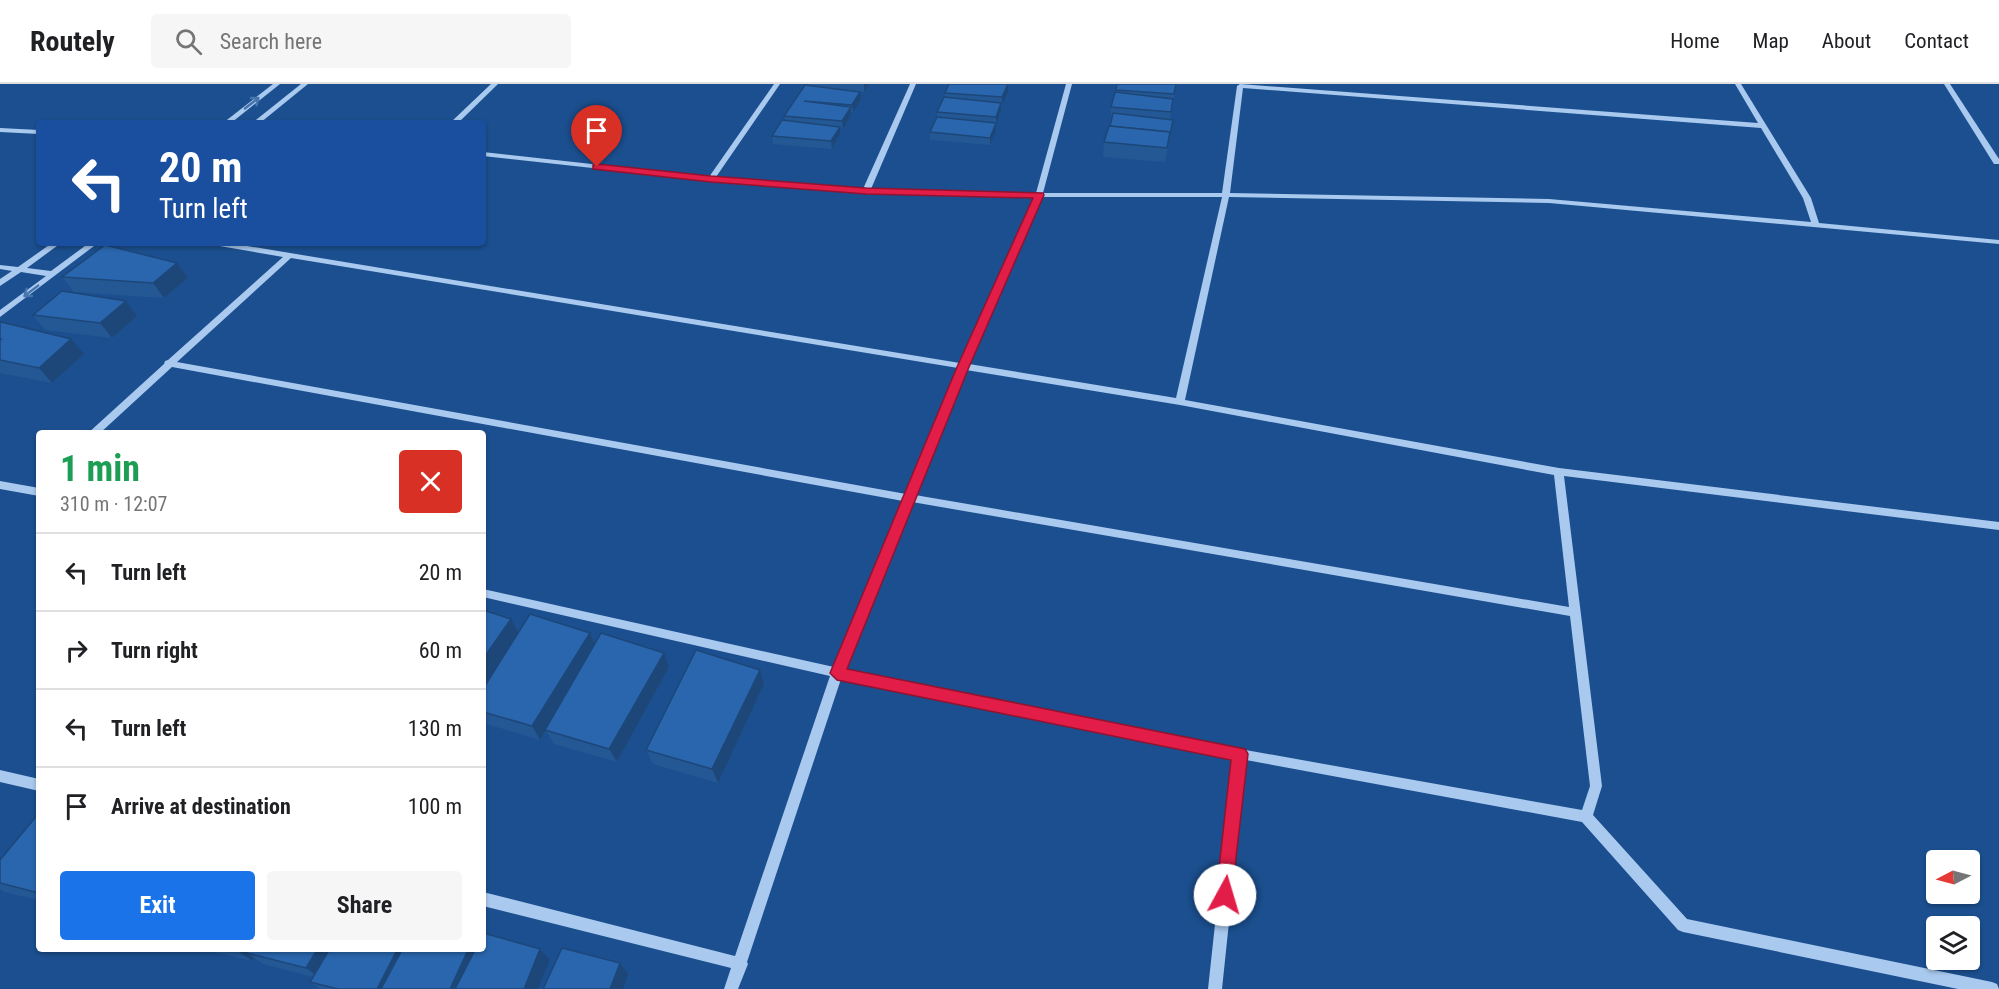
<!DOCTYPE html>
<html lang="en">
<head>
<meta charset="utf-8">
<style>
	:root { --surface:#fff; --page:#f6f6f6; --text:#202124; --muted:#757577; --line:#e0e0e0; --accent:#1a73e8 }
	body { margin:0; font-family:"Roboto Condensed",sans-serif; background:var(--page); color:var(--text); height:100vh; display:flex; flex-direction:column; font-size:22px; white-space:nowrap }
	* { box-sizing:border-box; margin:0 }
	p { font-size:20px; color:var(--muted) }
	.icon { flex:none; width:33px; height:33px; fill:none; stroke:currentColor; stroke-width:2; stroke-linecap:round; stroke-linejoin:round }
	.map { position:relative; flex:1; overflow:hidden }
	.side { position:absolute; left:36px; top:346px; width:450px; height:522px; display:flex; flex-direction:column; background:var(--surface); border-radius:6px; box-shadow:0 2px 4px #0004 }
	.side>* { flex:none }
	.guide { position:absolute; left:36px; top:36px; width:450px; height:126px; border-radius:6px; box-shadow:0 2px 4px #0004; background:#1a4fa0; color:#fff; overflow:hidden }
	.needle { width:39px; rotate:264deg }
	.buttons { position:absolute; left:1926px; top:766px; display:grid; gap:12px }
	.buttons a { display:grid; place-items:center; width:54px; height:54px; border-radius:6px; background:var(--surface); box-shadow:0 2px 4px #0004; font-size:30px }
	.pin { position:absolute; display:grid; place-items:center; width:51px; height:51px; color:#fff; margin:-62px -26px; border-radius:50% 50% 50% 0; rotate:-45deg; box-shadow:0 0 6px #0007 }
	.pin .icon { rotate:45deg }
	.me { position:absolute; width:66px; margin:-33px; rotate:6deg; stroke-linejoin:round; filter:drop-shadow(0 0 4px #0008) }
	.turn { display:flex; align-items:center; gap:21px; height:126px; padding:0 24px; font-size:27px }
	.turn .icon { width:78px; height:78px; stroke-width:2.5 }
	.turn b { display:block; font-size:42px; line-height:51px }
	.round { display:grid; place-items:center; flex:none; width:63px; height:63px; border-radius:6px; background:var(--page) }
	.headline { display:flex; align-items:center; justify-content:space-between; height:102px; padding:0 24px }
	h1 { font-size:36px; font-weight:700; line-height:45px; color:#1e9e55 }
	.cta { display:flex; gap:12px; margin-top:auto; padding:12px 24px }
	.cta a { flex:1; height:69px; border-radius:6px; background:var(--accent); color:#fff; font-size:24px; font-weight:700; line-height:69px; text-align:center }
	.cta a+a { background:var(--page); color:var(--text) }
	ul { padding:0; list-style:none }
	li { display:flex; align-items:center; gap:18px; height:78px; padding:0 24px; border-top:2px solid var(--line) }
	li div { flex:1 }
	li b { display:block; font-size:22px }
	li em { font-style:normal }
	header { display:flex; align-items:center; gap:36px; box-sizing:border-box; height:84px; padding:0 30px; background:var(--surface); border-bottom:2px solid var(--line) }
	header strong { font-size:28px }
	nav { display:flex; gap:33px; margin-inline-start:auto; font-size:21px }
	.search { width:420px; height:54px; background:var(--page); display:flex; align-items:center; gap:15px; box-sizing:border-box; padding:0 21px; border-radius:6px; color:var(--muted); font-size:22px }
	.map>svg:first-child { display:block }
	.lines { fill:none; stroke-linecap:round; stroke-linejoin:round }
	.minor { fill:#a9c9ee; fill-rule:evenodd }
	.wall { fill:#245895 }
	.shaded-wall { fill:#1d4779 }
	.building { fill:#2a66ad; stroke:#1d4779; stroke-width:1.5 }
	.oneway { stroke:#4674ac }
	.route { fill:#e11d48; stroke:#92132f; stroke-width:1.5 }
</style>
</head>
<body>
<header>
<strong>Routely</strong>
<div class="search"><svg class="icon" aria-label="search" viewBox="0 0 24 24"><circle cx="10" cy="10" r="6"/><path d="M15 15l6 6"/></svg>Search here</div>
<nav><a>Home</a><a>Map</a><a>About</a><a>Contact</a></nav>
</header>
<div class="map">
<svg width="1999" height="905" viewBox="0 0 1999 905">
	<rect width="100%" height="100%" fill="#1b4f8f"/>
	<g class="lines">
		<g class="minor">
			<path d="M273,0H280L231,39H223Z"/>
			<path d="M301,0H308L260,39H252Z"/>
			<path d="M491,0H498L458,39H450Z"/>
			<path d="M774,0H780L716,93L863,105L910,0H916L871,105L1036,109L1066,0H1072L1043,109H1222L1237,2L1240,0L1758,39L1735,0H1741L1811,114L1819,139L1999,156V160L1549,119L1229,113L1185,316L1559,384L1999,438V446L1564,392L1602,702L1593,731L1687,835L1992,898L1997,900L1999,905H1958L1683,848L1678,846L1582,738L1246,676L1222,905H1208L1233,674L841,595L747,878L748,880L738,905H724L731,884L483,822V808L735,872L830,592L483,513V505L834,583L903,417L172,283L99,350H87L164,280L165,277L168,276L283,173L214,161L210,159H229L960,279L1034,113L866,109L711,97L483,72V68L709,93ZM1243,4L1761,44L1803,114L1811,138L1549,115L1230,109ZM1042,113H1222L1176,314L969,280ZM291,174L958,284L906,410L177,278ZM966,286L1180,321L1554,391L1569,523L915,411ZM912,418L1570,532L1590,702L1582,726L1240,665L844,586Z"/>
			<path d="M1944,0H1950L1999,75V80H1994Z"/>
			<path d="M0,44L39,46V50L0,48Z"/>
			<path d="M52,159H61L27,184L51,187L89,159H98L0,233V226L46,192L21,188L0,202V195L12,187L0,185V181L18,183Z"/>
			<path d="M0,397L39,404V412L0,405Z"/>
			<path d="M0,686L39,695V707L0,698Z"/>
		</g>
	</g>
	<g class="wall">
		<path d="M809,0H869L864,8H860L861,15L853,28H851V31L843,45L840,44V50L832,65L773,60L772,52L785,36L784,32L809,2Z"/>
		<path d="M1008,0V8L1002,21H1001V27L996,40V47L990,61L930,56V48L937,33V28L945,13V9Z"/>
		<path d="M1117,0H1176L1170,35L1172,43L1165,78L1103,73L1104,58L1112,31H1111V23Z"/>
		<path d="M177,179L188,194L164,214L74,208L62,193Z"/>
		<path d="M33,231L137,232L112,254L45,246Z"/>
		<path d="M0,239L84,270L52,299L0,289Z"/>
		<path d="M511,535L519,548L590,549L595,559L664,569L669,583L617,678L554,660L546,647L540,656L483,639V605L500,577Z"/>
		<path d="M760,586L764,600L718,699L653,680L646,666Z"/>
		<path d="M39,729V816L4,808L0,805V776Z"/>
		<path d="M540,865L550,876L538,905H320L310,898L313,893L263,880L254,874L252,877L205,866Z"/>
	</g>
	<g class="shaded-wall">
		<path d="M864,0H869L864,8Z"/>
		<path d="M1008,0V8L1002,21V13Z"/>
		<path d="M860,8L861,15L853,28L852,21Z"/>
		<path d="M1001,19V27L996,40V47L990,61V54L996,40V33Z"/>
		<path d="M851,23V31L843,45L842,37Z"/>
		<path d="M840,43V50L832,65L831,57Z"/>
		<path d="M177,179L188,194L164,214L153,199Z"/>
		<path d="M126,217L137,232L112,254L100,239Z"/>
		<path d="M71,255L84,270L52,299L39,284Z"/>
		<path d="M511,535L519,549L483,603V575Z"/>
		<path d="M590,549L597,564L540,656L532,642Z"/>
		<path d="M664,569L669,583L617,678L609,665Z"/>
		<path d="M760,586L764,600L718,699L712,685Z"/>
		<path d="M540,865L550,876L538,905H524Z"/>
		<path d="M236,866H259L247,869L254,874L252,877Z"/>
		<path d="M317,866H337L321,895L306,884Z"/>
		<path d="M397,866H415L395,905H377Z"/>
		<path d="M468,866H483L466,905H450Z"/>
		<path d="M620,879L628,890L623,905H610Z"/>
	</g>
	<g class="building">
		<path d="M949,0H1008L1002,13L945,9Z"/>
		<path d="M1117,0H1176L1174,10L1116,6Z"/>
		<path d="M805,1L860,8L852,21L804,17L851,23L842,37L784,32Z"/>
		<path d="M1115,8L1173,15L1171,28L1111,23Z"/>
		<path d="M944,13L1001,19L996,33L937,28Z"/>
		<path d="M1113,29L1173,36L1170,50V48L1110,42Z"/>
		<path d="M937,33L996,39L990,54L930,48Z"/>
		<path d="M782,36L840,43L831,57L772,52Z"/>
		<path d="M1109,42L1170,48L1167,64L1104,58Z"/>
		<path d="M105,161L177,179L153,199L62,193Z"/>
		<path d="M62,207L126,217L100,239L33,231Z"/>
		<path d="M1,238L71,255L39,284L0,276V256L2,255H0V239Z"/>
		<path d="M483,526L511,535L483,575Z"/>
		<path d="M530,530L590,549L532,642L483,628V605Z"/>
		<path d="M601,549L664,569L609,665L545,646Z"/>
		<path d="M696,566L760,586L712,685L646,666Z"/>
		<path d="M39,729V809L0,799V776Z"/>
		<path d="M483,849L540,865L524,905H455L475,866H483Z"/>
		<path d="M562,864L620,879L610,905H543Z"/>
		<path d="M249,866H317L306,884L247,869Z"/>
		<path d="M329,866H397L377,905H338L310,898Z"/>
		<path d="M402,866H468L450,905H381Z"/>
	</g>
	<defs><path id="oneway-shaft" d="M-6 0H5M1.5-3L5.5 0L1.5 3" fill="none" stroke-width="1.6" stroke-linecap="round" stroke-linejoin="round" transform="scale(1.5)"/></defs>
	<g class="oneway">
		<use href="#oneway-shaft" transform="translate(252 19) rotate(-38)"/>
		<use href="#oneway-shaft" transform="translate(31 207) rotate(143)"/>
	</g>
	<path class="route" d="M597,80L711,92L866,104L1043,109L1044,111L969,283L847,585L1245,665L1248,670L1231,817L1225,820L1219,817L1216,811L1231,676L837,596L830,589L957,283L1033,114L866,110L711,98L593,85V81Z"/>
</svg>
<div class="buttons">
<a><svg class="needle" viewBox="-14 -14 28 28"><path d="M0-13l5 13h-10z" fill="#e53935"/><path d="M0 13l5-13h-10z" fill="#757577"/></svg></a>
<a><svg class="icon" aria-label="layers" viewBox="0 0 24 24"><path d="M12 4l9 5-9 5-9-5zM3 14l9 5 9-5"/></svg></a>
</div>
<div class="pin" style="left:597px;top:83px;background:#d93025"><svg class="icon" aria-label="arrive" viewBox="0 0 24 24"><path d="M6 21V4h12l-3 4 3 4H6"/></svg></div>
<svg class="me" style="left:1225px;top:811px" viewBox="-20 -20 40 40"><circle r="19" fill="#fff"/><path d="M0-13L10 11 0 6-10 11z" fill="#e11d48"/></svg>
<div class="guide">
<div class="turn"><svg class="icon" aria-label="left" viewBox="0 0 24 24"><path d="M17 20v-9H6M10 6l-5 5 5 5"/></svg><div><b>20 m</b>Turn left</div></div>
</div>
<section class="side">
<div class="headline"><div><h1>1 min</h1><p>310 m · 12:07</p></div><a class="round" style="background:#d93025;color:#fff"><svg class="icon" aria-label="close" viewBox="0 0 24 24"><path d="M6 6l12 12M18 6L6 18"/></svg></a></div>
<ul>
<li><svg class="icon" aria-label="left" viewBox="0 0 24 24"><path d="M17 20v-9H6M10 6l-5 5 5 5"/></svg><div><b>Turn left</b></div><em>20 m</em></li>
<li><svg class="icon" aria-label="right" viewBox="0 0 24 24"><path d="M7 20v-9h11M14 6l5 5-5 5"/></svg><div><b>Turn right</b></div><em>60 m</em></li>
<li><svg class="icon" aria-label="left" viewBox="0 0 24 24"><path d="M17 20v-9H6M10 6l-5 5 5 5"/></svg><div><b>Turn left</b></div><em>130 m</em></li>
<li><svg class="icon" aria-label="arrive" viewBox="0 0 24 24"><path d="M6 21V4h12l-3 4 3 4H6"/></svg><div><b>Arrive at destination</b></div><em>100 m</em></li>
</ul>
<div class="cta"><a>Exit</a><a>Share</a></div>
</section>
</div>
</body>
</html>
